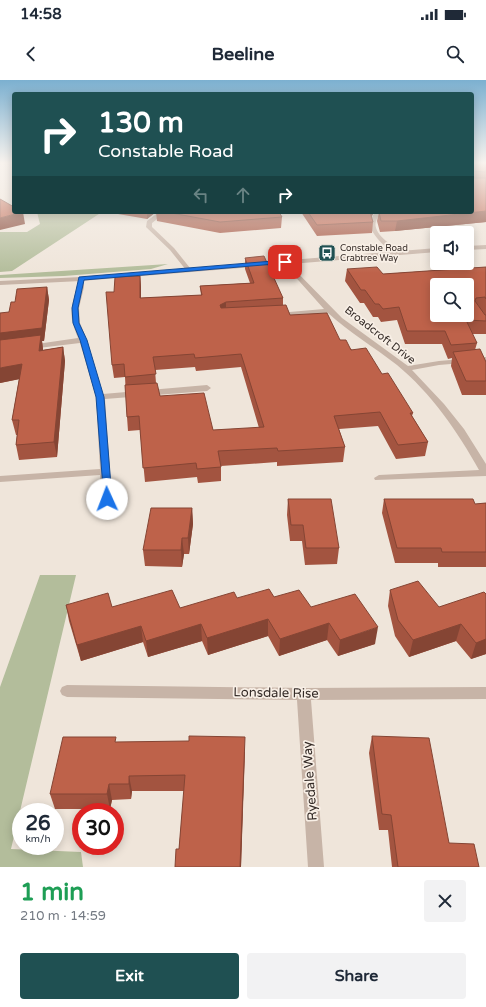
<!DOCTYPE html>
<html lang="en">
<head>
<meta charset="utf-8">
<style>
	:root { --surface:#fff; --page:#f2f2f3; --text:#1f2937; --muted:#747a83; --accent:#1f5052 }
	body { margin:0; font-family:"Varela Round",sans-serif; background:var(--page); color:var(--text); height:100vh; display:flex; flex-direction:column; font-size:15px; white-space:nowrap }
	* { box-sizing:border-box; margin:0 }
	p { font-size:13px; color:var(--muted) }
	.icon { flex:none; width:22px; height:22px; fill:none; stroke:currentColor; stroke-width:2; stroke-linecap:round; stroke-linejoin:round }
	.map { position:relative; height:787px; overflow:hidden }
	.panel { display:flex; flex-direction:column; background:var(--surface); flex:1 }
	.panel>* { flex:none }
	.top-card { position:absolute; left:12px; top:12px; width:462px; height:122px; border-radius:4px; box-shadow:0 2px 10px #0003; background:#1f5052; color:#fff; overflow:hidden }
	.controls { position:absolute; left:430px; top:146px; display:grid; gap:8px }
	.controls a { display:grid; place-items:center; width:44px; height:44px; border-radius:4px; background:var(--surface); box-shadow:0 2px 10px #0003; font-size:20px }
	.speed { position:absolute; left:12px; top:723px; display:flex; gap:8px; font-size:20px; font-weight:700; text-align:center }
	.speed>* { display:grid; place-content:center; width:52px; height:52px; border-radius:50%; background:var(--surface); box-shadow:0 2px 10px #0003; line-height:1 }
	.speed small { font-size:10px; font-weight:400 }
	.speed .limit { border:6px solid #d22; background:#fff; color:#111 }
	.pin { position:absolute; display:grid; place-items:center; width:34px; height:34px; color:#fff; margin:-17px; border-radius:8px; box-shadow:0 2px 6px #0006 }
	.me { position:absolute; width:44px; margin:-22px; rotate:358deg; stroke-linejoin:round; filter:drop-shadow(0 0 3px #0008) }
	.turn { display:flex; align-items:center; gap:14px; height:84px; padding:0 20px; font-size:18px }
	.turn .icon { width:52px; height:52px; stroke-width:2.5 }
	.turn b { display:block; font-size:28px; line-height:34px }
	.lanes { display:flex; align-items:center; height:38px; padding:0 20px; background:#0003; justify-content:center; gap:20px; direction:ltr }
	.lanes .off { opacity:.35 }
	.round { display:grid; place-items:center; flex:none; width:42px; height:42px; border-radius:4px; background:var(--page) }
	.head { display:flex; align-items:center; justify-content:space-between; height:68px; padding:0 20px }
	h1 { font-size:24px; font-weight:700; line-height:30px; color:#1e9e55 }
	.action { display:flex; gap:8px; margin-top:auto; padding:8px 20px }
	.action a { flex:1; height:46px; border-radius:4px; background:var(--accent); color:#fff; font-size:16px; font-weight:700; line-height:46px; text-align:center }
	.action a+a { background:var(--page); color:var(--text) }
	.status { display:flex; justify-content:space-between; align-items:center; height:28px; padding:0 20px; background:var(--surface); direction:ltr }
	.status svg { height:11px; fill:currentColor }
	header { display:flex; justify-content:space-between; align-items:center; height:52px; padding:0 20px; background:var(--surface); font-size:18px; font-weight:700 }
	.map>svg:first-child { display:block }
	.green { fill:#b3bd9b }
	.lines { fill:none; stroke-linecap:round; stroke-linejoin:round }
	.minor { fill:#c7b4a7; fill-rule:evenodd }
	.tertiary { fill:#c7b4a7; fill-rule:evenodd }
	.wall { fill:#a35440; fill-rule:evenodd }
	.shaded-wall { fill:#854534 }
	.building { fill:#be624a; stroke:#854534; fill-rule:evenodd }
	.route { fill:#1a73e8; stroke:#114b97 }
	.labels { text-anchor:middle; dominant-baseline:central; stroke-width:3.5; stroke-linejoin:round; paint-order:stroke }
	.far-poi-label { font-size:9px; fill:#342b27; stroke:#f8efe6; text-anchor:start }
	.street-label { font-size:11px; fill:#342b27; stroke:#f8efe6 }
	.near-street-label { font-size:13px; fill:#342b27; stroke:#f8efe6 }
</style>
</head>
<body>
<div class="status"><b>14:58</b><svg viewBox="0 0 49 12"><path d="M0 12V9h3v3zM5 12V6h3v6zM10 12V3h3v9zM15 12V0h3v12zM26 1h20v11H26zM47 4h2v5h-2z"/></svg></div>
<header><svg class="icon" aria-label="back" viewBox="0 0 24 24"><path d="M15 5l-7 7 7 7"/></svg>Beeline<svg class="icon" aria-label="search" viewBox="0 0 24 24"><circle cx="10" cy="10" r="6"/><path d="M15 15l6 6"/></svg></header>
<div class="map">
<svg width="486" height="787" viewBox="0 0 486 787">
	<rect width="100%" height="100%" fill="#efe5da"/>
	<g class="green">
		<path d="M37,132H102L12,191L0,192V152H27L40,144Z"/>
		<path d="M168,184L151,189L64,196L0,198V195Z"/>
		<path d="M40,495H76L11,769L81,772L83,787H0V607Z"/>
	</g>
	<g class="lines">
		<g class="minor">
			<path d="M159,132H166L152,143V147L174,168L190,188V190H186L170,170L146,147L147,141Z"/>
			<path d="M375,132H381C379,135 377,138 376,141C372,154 392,165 401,172V174C391,175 370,154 370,144C370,139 373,136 375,132Z"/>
			<path d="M285,180L342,238L408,286L439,281L486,277V281L439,285L412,290L444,324L464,349L486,384V396L375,400L374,398L379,395L479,390C458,352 431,313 397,285C374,267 350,253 328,233L275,237V233H278L324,229L283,183V181Z"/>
			<path d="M81,197L84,199V207L79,228L80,243L87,260L103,314L207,305L211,308L207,311L105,319L112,419L107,422L102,419L100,395L0,402V396L100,389L96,317L80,263L30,269L26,267L30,265L78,258C74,248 70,238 72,227C73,217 78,209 78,199Z"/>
			<path d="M67,605L304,608L486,607V619L311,620L324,787H308L297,620L67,617L62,615L60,611L62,607Z"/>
		</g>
		<g class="tertiary">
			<path d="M486,165V169L467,170V166Z"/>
			<path d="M437,168V172L81,201L0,205V201L81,197Z"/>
		</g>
	</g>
	<g class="wall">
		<path d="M472,83H486V142L395,151L380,152L377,141L379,132H472Z"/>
		<path d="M118,132H279L282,137L281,148L220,153L157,141L156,132L147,139L118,134Z"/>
		<path d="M301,132H374L371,137L373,142L372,153L317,156Z"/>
		<path d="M245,178L283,218V225L290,235L340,260L382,294L413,333L412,336L428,362L425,376L396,379L378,346L339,349L345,367L343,382L277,386V382L221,386V401L198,403L197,397L145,402L140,350L128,351L127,337L125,297L114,298L112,285L114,212L140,196L141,208V218L201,215L200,206L250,203L245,189ZM195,287L196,291L241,287L259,348L213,350L160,316L156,303L155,290Z"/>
		<path d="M486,187V254H472L477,263L475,270L486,282V315H462L451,286L452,278L448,279L442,264H405L397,240L381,242L378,237H373L364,223H360L345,201L347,189L383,194Z"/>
		<path d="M47,207L49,220L44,261H42L43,270L63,267L65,281L57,377L19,380L16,365L17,355H16L12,340L19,299L0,303L9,232L15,222Z"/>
		<path d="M288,419L339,468L337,484L305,485L302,461H290L287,435Z"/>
		<path d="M384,419L475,424L486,423V487H438V483H395L382,433Z"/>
		<path d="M192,428L193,444L189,474H184L182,487L145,486L143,470Z"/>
		<path d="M390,510L439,527L486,514V574L471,579L456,561L409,577L395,556L388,526Z"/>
		<path d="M274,517L311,527L375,564L338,576L327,560L279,576L268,556L208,575L202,561L148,577L143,562L81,581L69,541L66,525L112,527L180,528L237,518Z"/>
		<path d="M372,656L449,763L479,787H392L388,750H379L369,673Z"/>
		<path d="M117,662L245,672L241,787H175L179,769L184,711H132L131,719L112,720L110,729H55L50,714Z"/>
	</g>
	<g class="shaded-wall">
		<path d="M486,131V142L395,151L397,141Z"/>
		<path d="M23,132L25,144L0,150V138Z"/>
		<path d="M147,132H156L147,139Z"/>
		<path d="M370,132H374L369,142Z"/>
		<path d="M140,196L141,208V231L140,218Z"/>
		<path d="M47,207L49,220L44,261H42L43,269L42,285L0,266V253Z"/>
		<path d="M226,222V234L221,238L220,225Z"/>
		<path d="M63,267L65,281L57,377L54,362Z"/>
		<path d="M22,284L25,298L0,303V288Z"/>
		<path d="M192,428L193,444L189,474L188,458Z"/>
		<path d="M182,458L184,474L182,487L181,470Z"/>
		<path d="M268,539V556L208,575L207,558Z"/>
		<path d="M329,543L327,560L279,576L280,559Z"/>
		<path d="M201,544L202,561L148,577L146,561Z"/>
		<path d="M461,544L456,561L409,577L413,560Z"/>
		<path d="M141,546L143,562L81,581L77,565Z"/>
		<path d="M378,547L375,564L338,576L340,560Z"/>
		<path d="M486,559V574L471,579L476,563Z"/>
		<path d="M245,657L241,787H240Z"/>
		<path d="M129,696L132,711L131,719L129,704Z"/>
		<path d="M109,704L112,720L110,729L107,714Z"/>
	</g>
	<g class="building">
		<path d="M472,83H486V92L473,91L474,98H486V131L397,141H381L379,132H472Z"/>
		<path d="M0,119L14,127V132H23L0,138Z"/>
		<path d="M166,132H279L282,137L220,142Z"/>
		<path d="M308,132H370L373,142L317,145Z"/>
		<path d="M264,176L283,218L226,222L220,225L221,228L286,225L290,235L327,233L340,260H346L351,270L366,268L382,294L388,293L413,333H410L428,362L398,365L380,332L334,336L345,367L278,371L277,368L218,371L221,387L197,389L196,383L143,388L139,336L127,337L125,305L157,303L160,316L204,313L213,350L264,347L241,274L195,278L194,274L153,277L156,294L125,297L124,284L112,285L106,212H114L115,197L140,196V218L202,215L200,206L254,203L245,178Z"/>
		<path d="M377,187L383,194L486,187V219L485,217L476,218L475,221L485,235H486V241L466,240L477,263L451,265L445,251H407L399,227L383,229L379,224H375L365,210H361L347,189ZM437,205H467V235H437Z"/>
		<path d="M47,207L42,248L0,253V233L9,232L11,222H15L17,209Z"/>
		<path d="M41,255L39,271L63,267L54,362L16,365L19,340H12L22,284L0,288V260Z"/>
		<path d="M480,269L486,282V301H466L453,272Z"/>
		<path d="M288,419H331L339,468H306L303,445H291Z"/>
		<path d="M384,419H473L475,424L486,423V472H442L441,468H397Z"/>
		<path d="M151,428H192L188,458H182L181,470H143Z"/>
		<path d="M418,501L439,527L484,512L486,514V559L476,563L461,544L413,560L398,540L390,510Z"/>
		<path d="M269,509L274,517L299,510L311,527L355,514L378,547L340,560L329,543L280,559L268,539L207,558L201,544L146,561L141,546L77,565L66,525L108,513L112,527L172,510L180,528L234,512L237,518Z"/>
		<path d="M189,656L245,657L240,787H175L176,769H179L185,695L129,696V704H109L107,714H50L63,657H116L115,662L189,661Z"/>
		<path d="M372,656L429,658L449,763L474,764L479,787H398L391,735L382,734Z"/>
	</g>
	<linearGradient id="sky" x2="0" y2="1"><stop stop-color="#7cb0d0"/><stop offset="0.43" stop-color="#f8f3ee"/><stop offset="1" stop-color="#f8f3ee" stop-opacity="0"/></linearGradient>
	<rect width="486" height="193" fill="url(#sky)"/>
	<path class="route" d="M285,180L287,181V183L84,200L78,228L79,243L87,260L104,317L112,419L107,422L104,421L96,317L80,260L73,243L72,228L79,197Z"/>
	<defs>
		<symbol id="bus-square" viewBox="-11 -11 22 22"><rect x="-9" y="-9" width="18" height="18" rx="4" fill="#1f5052" stroke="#f8efe6"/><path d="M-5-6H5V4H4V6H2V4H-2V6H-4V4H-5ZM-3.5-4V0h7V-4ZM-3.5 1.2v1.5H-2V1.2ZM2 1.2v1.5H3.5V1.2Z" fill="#fff"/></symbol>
	</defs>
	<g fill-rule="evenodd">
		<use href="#bus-square" x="317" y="163" width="20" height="20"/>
	</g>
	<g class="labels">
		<g class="far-poi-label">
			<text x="340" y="168">Constable Road<tspan x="340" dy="10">Crabtree Way</tspan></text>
		</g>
		<g class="street-label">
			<text transform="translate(380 255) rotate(38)">Broadcroft Drive</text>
		</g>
		<g class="near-street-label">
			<text transform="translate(276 613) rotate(1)">Lonsdale Rise</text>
			<text transform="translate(310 701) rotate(-94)">Ryedale Way</text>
		</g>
	</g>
</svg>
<div class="controls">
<a><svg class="icon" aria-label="sound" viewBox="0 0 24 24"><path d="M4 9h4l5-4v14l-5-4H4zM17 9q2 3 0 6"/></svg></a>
<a><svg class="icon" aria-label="search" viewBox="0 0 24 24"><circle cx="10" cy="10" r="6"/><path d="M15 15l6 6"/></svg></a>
</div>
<div class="speed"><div>26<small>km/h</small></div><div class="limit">30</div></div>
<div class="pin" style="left:285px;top:182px;background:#d93025"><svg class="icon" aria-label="arrive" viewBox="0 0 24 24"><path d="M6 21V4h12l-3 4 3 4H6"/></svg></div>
<svg class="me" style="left:107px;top:419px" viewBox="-20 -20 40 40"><circle r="19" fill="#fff"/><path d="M0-13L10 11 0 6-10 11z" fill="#1a73e8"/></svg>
<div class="top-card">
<div class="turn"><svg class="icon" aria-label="right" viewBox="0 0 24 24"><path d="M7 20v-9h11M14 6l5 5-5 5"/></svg><div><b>130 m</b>Constable Road</div></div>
<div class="lanes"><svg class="icon off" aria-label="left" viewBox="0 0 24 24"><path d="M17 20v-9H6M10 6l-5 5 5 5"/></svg><svg class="icon off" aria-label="ahead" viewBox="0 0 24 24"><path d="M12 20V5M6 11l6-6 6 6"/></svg><svg class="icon" aria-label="right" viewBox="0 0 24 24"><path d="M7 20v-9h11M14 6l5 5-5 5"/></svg></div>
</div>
</div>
<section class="panel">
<div class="head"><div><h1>1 min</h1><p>210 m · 14:59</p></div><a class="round"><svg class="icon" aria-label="close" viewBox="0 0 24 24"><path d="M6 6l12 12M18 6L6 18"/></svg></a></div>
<div class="action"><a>Exit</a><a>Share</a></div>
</section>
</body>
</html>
